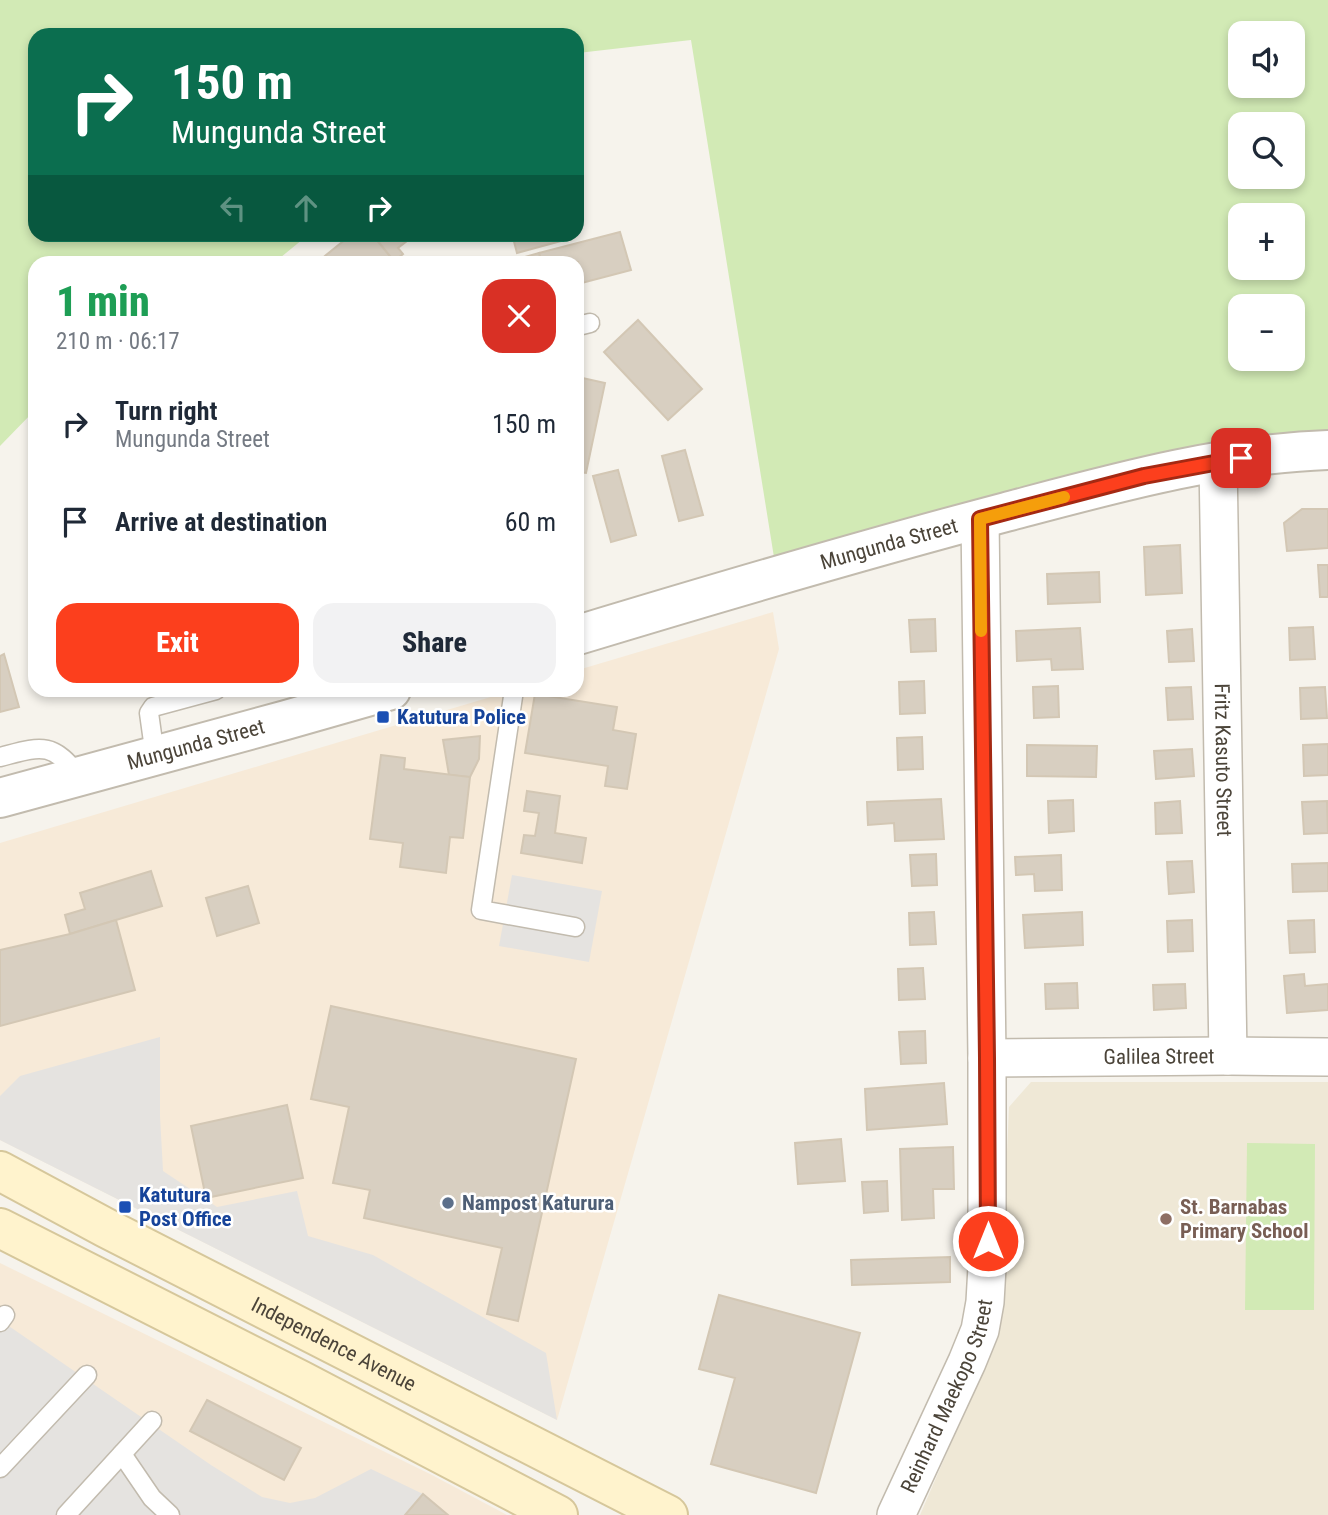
<!DOCTYPE html>
<html lang="en">
<head>
<meta charset="utf-8">
<style>
	:root { --surface:#fff; --page:#f2f2f3; --text:#1f2937; --muted:#747a83; --accent:#fc3f1d }
	body { margin:0; font-family:"Roboto Condensed",sans-serif; background:var(--page); color:var(--text); height:100vh; display:flex; flex-direction:column; font-size:26px; white-space:nowrap }
	* { box-sizing:border-box; margin:0 }
	p { font-size:23px; color:var(--muted) }
	.icon { flex:none; width:38px; height:38px; fill:none; stroke:currentColor; stroke-width:2; stroke-linecap:round; stroke-linejoin:round }
	.map { position:relative; flex:1; overflow:hidden }
	.drawer { position:absolute; left:28px; top:256px; width:556px; height:441px; display:flex; flex-direction:column; background:var(--surface); border-radius:21px; box-shadow:0 4px 10px #0003 }
	.drawer>* { flex:none }
	.banner { position:absolute; left:28px; top:28px; width:556px; height:214px; border-radius:21px; box-shadow:0 4px 10px #0003; background:#0b6e4f; color:#fff; overflow:hidden }
	.tools { position:absolute; left:1228px; top:21px; display:grid; gap:14px }
	.tools a { display:grid; place-items:center; width:77px; height:77px; border-radius:14px; background:var(--surface); box-shadow:0 4px 10px #0003; font-size:35px }
	.pin { position:absolute; display:grid; place-items:center; width:60px; height:60px; color:#fff; margin:-30px; border-radius:14px; box-shadow:0 4px 10px #0006 }
	.me { position:absolute; width:77px; margin:-38px; rotate:0deg; stroke-linejoin:round; filter:drop-shadow(0 0 5px #0008) }
	.turn { display:flex; align-items:center; gap:24px; height:147px; padding:0 28px; font-size:32px }
	.turn .icon { width:91px; height:91px; stroke-width:2.5 }
	.turn b { display:block; font-size:49px; line-height:60px }
	.lanes { display:flex; align-items:center; height:66px; padding:0 28px; background:#0003; justify-content:center; gap:35px; direction:ltr }
	.lanes .off { opacity:.35 }
	.round { display:grid; place-items:center; flex:none; width:74px; height:74px; border-radius:21px; background:var(--page) }
	.overview { display:flex; align-items:center; justify-content:space-between; height:119px; padding:0 28px }
	h1 { font-size:42px; font-weight:800; line-height:52px; color:#1e9e55 }
	.primary-button { display:flex; gap:14px; margin-top:auto; padding:14px 28px }
	.primary-button a { flex:1; height:80px; border-radius:21px; background:var(--accent); color:#fff; font-size:28px; font-weight:800; line-height:80px; text-align:center }
	.primary-button a+a { background:var(--page); color:var(--text) }
	ul { padding:0; list-style:none }
	li { display:flex; align-items:center; gap:21px; height:98px; padding:0 28px }
	li div { flex:1 }
	li b { display:block; font-size:26px }
	li em { font-style:normal }
	.map>svg:first-child { display:block }
	.commercial { fill:#f7ead8 }
	.education { fill:#efe8d6 }
	.green { fill:#d2eab5; fill-rule:evenodd }
	.parking { fill:#e5e3e0 }
	.building { fill:#d8cfc1; stroke:#d3c7b4; stroke-width:2 }
	.lines { fill:none; stroke-linecap:round; stroke-linejoin:round }
	.service-casing { stroke:#c2bbae; stroke-width:21 }
	.minor-casing { stroke:#c2bbae; stroke-width:40 }
	.tertiary-casing { stroke:#c2bbae; stroke-width:42 }
	.secondary-casing { stroke:#d6c79b; stroke-width:42 }
	.service { stroke:#fff; stroke-width:18 }
	.minor { stroke:#fff; stroke-width:37 }
	.tertiary { stroke:#fff; stroke-width:38 }
	.secondary { stroke:#fff3cd; stroke-width:38 }
	.route-casing { stroke:#a42913; stroke-width:18 }
	.route { stroke:#fc3f1d; stroke-width:12 }
	.slow { stroke:#f59e0b; stroke-width:12 }
	.transit-dot { fill:#1a4fb4; stroke:#fff; stroke-width:2.5 }
	.service-dot { fill:#5c6f8a; stroke:#fff; stroke-width:2.5 }
	.education-dot { fill:#8d6e63; stroke:#fff; stroke-width:2.5 }
	.labels { text-anchor:middle; dominant-baseline:central; stroke-width:5; stroke-linejoin:round; paint-order:stroke }
	.street-label { font-size:21px; fill:#4b4439; stroke:#fff }
	.transit-label { font-size:21px; font-weight:bold; fill:#164399; stroke:#fff; text-anchor:start }
	.service-label { font-size:21px; font-weight:bold; fill:#4e5e75; stroke:#fff; text-anchor:start }
	.education-label { font-size:21px; font-weight:bold; fill:#785e54; stroke:#fff; text-anchor:start }
</style>
</head>
<body>
<div class="map">
<svg width="1328" height="1515" viewBox="0 0 1328 1515">
	<rect width="100%" height="100%" fill="#f6f3ec"/>
	<g class="commercial">
		<path d="M773,612L779,649L557,1420L0,1140V843L514,690H578V670Z"/>
		<path d="M0,1263L430,1474L507,1515H0Z"/>
	</g>
	<path class="education" d="M1031,1082H1328V1515H920L999,1332L1009,1107Z"/>
	<g class="green">
		<path d="M0,0H1328V450L777,576L691,40L578,53V35H35V234L308,235L275,262H35V410L0,446ZM1241,33H1293V86H1241ZM1241,124H1293V177H1241ZM1241,215H1293V268H1241ZM1241,306H1293V359H1241Z"/>
		<path d="M1247,1143L1315,1144L1314,1310H1245Z"/>
	</g>
	<g class="parking">
		<path d="M512,875L602,891L589,962L499,946Z"/>
		<path d="M160,1037V1116L163,1171L217,1207L297,1191L308,1236L373,1255L546,1353L557,1420L0,1140V1096L20,1076Z"/>
		<path d="M0,1320L211,1465L262,1497L290,1503L315,1498L371,1469L423,1494L405,1515H0Z"/>
	</g>
	<g class="building">
		<path d="M620,232L631,270L578,284V262H541L539,253Z"/>
		<path d="M352,234H372L394,261L392,262H330L325,256Z"/>
		<path d="M372,234H416L398,248L403,254L394,261Z"/>
		<path d="M512,234H559L561,241L517,253Z"/>
		<path d="M539,253L541,262H507Z"/>
		<path d="M638,320L702,389L668,420L604,352Z"/>
		<path d="M578,377L605,383L586,473L578,472Z"/>
		<path d="M685,450L703,515L679,521L662,456Z"/>
		<path d="M618,470L636,535L611,542L593,476Z"/>
		<path d="M1302,509H1328V548L1287,551L1284,523Z"/>
		<path d="M1180,545L1182,593L1146,595L1144,547Z"/>
		<path d="M1318,565H1328V597H1320Z"/>
		<path d="M1099,572L1100,602L1048,604L1047,574Z"/>
		<path d="M935,619L936,651L911,652L909,620Z"/>
		<path d="M1313,627L1315,659L1290,660L1289,628Z"/>
		<path d="M1080,628L1083,669L1052,670L1051,659L1017,661L1016,631Z"/>
		<path d="M1192,629L1194,661L1169,662L1167,631Z"/>
		<path d="M4,654L19,707L0,712V656Z"/>
		<path d="M924,681L925,713L900,714L899,682Z"/>
		<path d="M1058,686L1059,717L1034,718L1033,687Z"/>
		<path d="M1191,687L1193,719L1168,720L1166,688Z"/>
		<path d="M1325,687L1327,718L1301,719L1300,688Z"/>
		<path d="M535,694L617,707L613,730L636,734L627,789L605,786L608,766L525,753Z"/>
		<path d="M480,736L479,759L470,777L449,775L443,740Z"/>
		<path d="M922,737L923,769L898,770L897,738Z"/>
		<path d="M1328,744V775L1304,776L1303,745Z"/>
		<path d="M1027,745L1097,746L1096,777L1027,776Z"/>
		<path d="M1192,749L1194,776L1156,779L1154,751Z"/>
		<path d="M381,755L405,758L404,769L470,777L463,838L450,837L446,873L400,867L403,843L370,839Z"/>
		<path d="M527,791L560,796L555,833L586,838L582,863L521,853L524,835L535,836L539,813L524,811Z"/>
		<path d="M941,799L944,839L895,841L894,823L868,825L867,802Z"/>
		<path d="M1073,800L1074,831L1049,833L1048,801Z"/>
		<path d="M1180,801L1182,833L1156,834L1155,803Z"/>
		<path d="M1327,801L1328,833L1304,834L1302,802Z"/>
		<path d="M936,854L937,885L912,886L910,855Z"/>
		<path d="M1061,855L1062,890L1035,891L1034,874L1016,875L1015,857Z"/>
		<path d="M1192,861L1194,892L1169,894L1167,862Z"/>
		<path d="M1328,863V891L1293,892L1292,864Z"/>
		<path d="M151,871L162,906L70,934L65,915L85,909L80,893Z"/>
		<path d="M248,886L259,923L217,936L206,898Z"/>
		<path d="M934,912L936,944L910,945L909,913Z"/>
		<path d="M1082,912L1083,945L1025,948L1023,915Z"/>
		<path d="M116,920L135,990L0,1026V950L70,934Z"/>
		<path d="M1192,920L1193,951L1168,952L1167,921Z"/>
		<path d="M1314,920L1315,952L1290,953L1288,921Z"/>
		<path d="M923,968L925,999L899,1000L898,969Z"/>
		<path d="M1304,974L1305,986L1328,984V1010L1287,1013L1284,976Z"/>
		<path d="M1077,983L1078,1008L1046,1009L1045,984Z"/>
		<path d="M1185,984L1186,1008L1154,1010L1153,985Z"/>
		<path d="M331,1006L576,1059L518,1321L487,1314L502,1248L364,1218L370,1190L333,1183L349,1107L311,1099Z"/>
		<path d="M925,1031L926,1063L901,1064L899,1032Z"/>
		<path d="M944,1083L947,1124L867,1130L865,1089Z"/>
		<path d="M287,1105L303,1178L206,1198L191,1126Z"/>
		<path d="M841,1139L845,1181L798,1184L795,1143Z"/>
		<path d="M953,1147L954,1189H933L934,1218L902,1220L900,1149Z"/>
		<path d="M887,1181L888,1211L864,1213L862,1182Z"/>
		<path d="M950,1257V1282L852,1285L851,1260Z"/>
		<path d="M719,1295L860,1333L816,1493L711,1464L735,1378L699,1369Z"/>
		<path d="M207,1400L301,1448L284,1480L190,1431Z"/>
		<path d="M423,1494L448,1515H405Z"/>
	</g>
	<g class="lines">
		<defs>
			<g id="service">
				<path d="M578,326L590,323"/>
				<path d="M514,690L481,910L575,927"/>
				<path d="M155,756L149,713L153,707L216,690"/>
				<path d="M0,757C39,747 53,740 79,777"/>
				<path d="M0,1322L5,1315"/>
				<path d="M122,1454L152,1498L170,1515"/>
				<path d="M0,1468L87,1375"/>
				<path d="M66,1515L152,1421"/>
			</g>
			<g id="minor">
				<path id="s1" d="M1218,462L1228,1056"/>
				<path id="s2" d="M987,1058L1228,1056L1328,1057"/>
				<path id="s3" d="M896,1515L967,1362L980,1330L985,1302L987,1267V1058L980,519"/>
			</g>
			<g id="tertiary">
				<path id="s4" d="M578,635C720,592 862,550 1006,512C1112,484 1218,454 1328,450"/>
				<path id="s5" d="M0,798L286,720L391,690"/>
			</g>
			<g id="secondary">
				<path id="s6" d="M0,1171L106,1228L668,1515"/>
				<path d="M0,1228L300,1380L558,1515"/>
			</g>
		</defs>
		<use href="#service" class="service-casing"/>
		<use href="#minor" class="minor-casing"/>
		<use href="#tertiary" class="tertiary-casing"/>
		<use href="#secondary" class="secondary-casing"/>
		<use href="#service" class="service"/>
		<use href="#minor" class="minor"/>
		<use href="#tertiary" class="tertiary"/>
		<use href="#secondary" class="secondary"/>
	</g>
	<g class="lines">
		<defs>
			<path id="route" d="M988,1241L987,1058L980,519L1144,476L1241,458"/>
		</defs>
		<use href="#route" class="route-casing"/>
		<use href="#route" class="route"/>
		<path class="slow" d="M981,631L980,519L1064,497"/>
	</g>
	<g class="transit-dot">
		<rect x="376" y="710" width="14" height="14" rx="3.5"/>
		<rect x="118" y="1200" width="14" height="14" rx="3.5"/>
	</g>
	<circle class="service-dot" cx="448" cy="1203" r="7"/>
	<circle class="education-dot" cx="1166" cy="1219" r="7"/>
	<g class="labels">
		<g class="street-label">
			<text stroke="none"><textPath href="#s4" startOffset="324">Mungunda Street</textPath></text>
			<text stroke="none"><textPath href="#s5" startOffset="203">Mungunda Street</textPath></text>
			<text stroke="none"><textPath href="#s1" startOffset="298">Fritz Kasuto Street</textPath></text>
			<text stroke="none"><textPath href="#s2" startOffset="172">Galilea Street</textPath></text>
			<text stroke="none"><textPath href="#s6" startOffset="376">Independence Avenue</textPath></text>
			<text stroke="none"><textPath href="#s3" startOffset="130">Reinhard Maekopo Street</textPath></text>
		</g>
		<g class="transit-label">
			<text x="397" y="717">Katutura Police</text>
			<text x="139" y="1195">Katutura<tspan x="139" dy="24">Post Office</tspan></text>
		</g>
		<g class="service-label">
			<text x="462" y="1203">Nampost Katurura</text>
		</g>
		<g class="education-label">
			<text x="1180" y="1207">St. Barnabas<tspan x="1180" dy="24">Primary School</tspan></text>
		</g>
	</g>
</svg>
<div class="tools">
<a><svg class="icon" aria-label="sound" viewBox="0 0 24 24"><path d="M4 9h4l5-4v14l-5-4H4zM17 9q2 3 0 6"/></svg></a>
<a><svg class="icon" aria-label="search" viewBox="0 0 24 24"><circle cx="10" cy="10" r="6"/><path d="M15 15l6 6"/></svg></a>
<a>+</a>
<a>−</a>
</div>
<div class="pin" style="left:1241px;top:458px;background:#d93025"><svg class="icon" aria-label="arrive" viewBox="0 0 24 24"><path d="M6 21V4h12l-3 4 3 4H6"/></svg></div>
<svg class="me" style="left:988px;top:1241px" viewBox="-20 -20 40 40"><circle r="17" fill="#fc3f1d" stroke="#fff" stroke-width="3"/><path d="M0-11L8 9 0 5-8 9z" fill="#fff"/></svg>
<div class="banner">
<div class="turn"><svg class="icon" aria-label="right" viewBox="0 0 24 24"><path d="M7 20v-9h11M14 6l5 5-5 5"/></svg><div><b>150 m</b>Mungunda Street</div></div>
<div class="lanes"><svg class="icon off" aria-label="left" viewBox="0 0 24 24"><path d="M17 20v-9H6M10 6l-5 5 5 5"/></svg><svg class="icon off" aria-label="ahead" viewBox="0 0 24 24"><path d="M12 20V5M6 11l6-6 6 6"/></svg><svg class="icon" aria-label="right" viewBox="0 0 24 24"><path d="M7 20v-9h11M14 6l5 5-5 5"/></svg></div>
</div>
<section class="drawer">
<div class="overview"><div><h1>1 min</h1><p>210 m · 06:17</p></div><a class="round" style="background:#d93025;color:#fff"><svg class="icon" aria-label="close" viewBox="0 0 24 24"><path d="M6 6l12 12M18 6L6 18"/></svg></a></div>
<ul>
<li><svg class="icon" aria-label="right" viewBox="0 0 24 24"><path d="M7 20v-9h11M14 6l5 5-5 5"/></svg><div><b>Turn right</b><p>Mungunda Street</p></div><em>150 m</em></li>
<li><svg class="icon" aria-label="arrive" viewBox="0 0 24 24"><path d="M6 21V4h12l-3 4 3 4H6"/></svg><div><b>Arrive at destination</b></div><em>60 m</em></li>
</ul>
<div class="primary-button"><a>Exit</a><a>Share</a></div>
</section>
</div>
</body>
</html>
